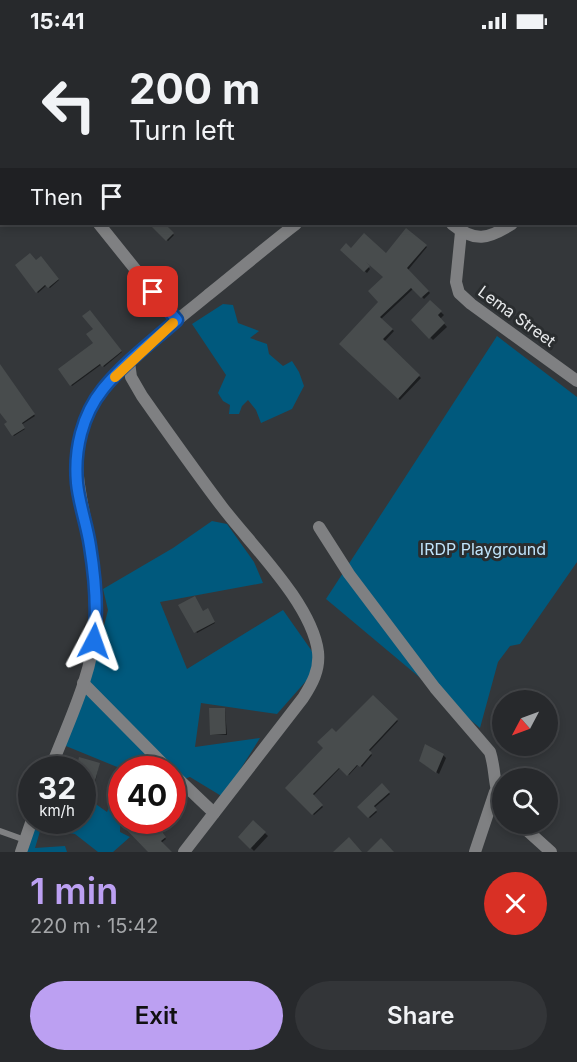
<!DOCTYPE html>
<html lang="en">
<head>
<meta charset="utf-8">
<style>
	:root { --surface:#27292c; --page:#333538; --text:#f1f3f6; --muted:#a4a6a9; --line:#434548; --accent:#bca0f2 }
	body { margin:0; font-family:Inter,sans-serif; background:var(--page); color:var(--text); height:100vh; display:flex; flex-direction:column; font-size:22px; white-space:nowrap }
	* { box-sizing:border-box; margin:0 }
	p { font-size:20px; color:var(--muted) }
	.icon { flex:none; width:33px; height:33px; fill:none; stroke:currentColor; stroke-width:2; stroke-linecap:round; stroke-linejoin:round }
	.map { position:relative; height:810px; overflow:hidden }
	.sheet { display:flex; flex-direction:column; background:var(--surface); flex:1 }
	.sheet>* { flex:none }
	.banner { position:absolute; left:0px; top:0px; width:578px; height:183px; box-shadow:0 3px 9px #0003,0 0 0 2px var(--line); background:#27292c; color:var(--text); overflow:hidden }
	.needle { width:39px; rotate:229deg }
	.fabs { position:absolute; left:492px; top:648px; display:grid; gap:12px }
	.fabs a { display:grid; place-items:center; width:66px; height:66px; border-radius:50%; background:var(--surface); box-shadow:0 3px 9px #0003,0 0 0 2px var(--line); font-size:30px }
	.speed { position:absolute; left:18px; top:714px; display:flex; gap:12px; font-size:30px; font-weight:700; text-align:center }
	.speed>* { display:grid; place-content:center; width:78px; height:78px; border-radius:50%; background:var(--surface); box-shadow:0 3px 9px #0003,0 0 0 2px var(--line); line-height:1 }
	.speed small { font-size:15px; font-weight:400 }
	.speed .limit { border:9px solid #d22; background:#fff; color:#111 }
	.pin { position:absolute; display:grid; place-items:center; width:51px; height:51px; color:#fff; margin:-26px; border-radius:12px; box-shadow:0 3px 9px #0006 }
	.me { position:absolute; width:66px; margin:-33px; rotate:4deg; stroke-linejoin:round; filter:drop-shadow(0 0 4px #0008) }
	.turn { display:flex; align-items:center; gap:21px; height:126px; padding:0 30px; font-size:27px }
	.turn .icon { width:78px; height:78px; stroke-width:2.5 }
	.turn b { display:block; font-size:42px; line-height:51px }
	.then { display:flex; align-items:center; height:57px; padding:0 30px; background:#0003; gap:12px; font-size:22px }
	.round { display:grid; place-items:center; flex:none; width:63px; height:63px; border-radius:32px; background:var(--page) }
	.head { display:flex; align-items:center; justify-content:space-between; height:102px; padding:0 30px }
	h1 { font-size:36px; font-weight:600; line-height:45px; color:var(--accent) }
	.primary-button { display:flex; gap:12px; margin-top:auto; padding:12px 30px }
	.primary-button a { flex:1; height:69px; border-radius:36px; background:var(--accent); color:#111; font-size:24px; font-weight:600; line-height:69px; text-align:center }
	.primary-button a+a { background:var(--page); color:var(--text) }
	.status { display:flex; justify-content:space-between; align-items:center; height:42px; padding:0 30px; background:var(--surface); direction:ltr }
	.status svg { height:16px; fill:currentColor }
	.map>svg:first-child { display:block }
	.green { fill:#00597d }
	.shadow { fill:#0007 }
	.building { fill:#484c4d }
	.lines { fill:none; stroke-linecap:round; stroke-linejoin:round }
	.service { stroke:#7f8082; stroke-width:6 }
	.minor { stroke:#7f8082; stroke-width:12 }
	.tertiary { stroke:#7f8082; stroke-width:12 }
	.route-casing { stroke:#114b97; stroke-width:15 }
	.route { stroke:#1a73e8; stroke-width:10 }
	.slow { stroke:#f59e0b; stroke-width:10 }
	.labels { text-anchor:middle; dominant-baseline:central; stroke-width:6; stroke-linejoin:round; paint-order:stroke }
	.street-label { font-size:16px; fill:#e8eaec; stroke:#2a2d2f }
	.park-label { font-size:16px; fill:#c0e4fb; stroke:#2a2d2f }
</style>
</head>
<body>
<div class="status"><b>15:41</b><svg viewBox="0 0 49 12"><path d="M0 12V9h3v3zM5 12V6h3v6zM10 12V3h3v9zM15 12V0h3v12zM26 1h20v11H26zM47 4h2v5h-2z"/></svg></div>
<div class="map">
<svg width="577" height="810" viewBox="0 0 577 810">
	<rect width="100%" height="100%" fill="#34373a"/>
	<g class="green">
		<path d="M223,262L233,263L238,281L259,289L250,296L267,302L269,312L283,324L292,319L299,330L304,344L292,367L261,381L256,368L248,358L242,364L239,372H229L230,363L223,359L218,351L226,333L192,282Z"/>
		<path d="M497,294L577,355V520L520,602L510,604L498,620L480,686L326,557Z"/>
		<path d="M212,479L227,482L254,520L263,541L160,560L187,627L283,568L321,622L277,672L201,661L195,705L260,696L223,755L190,735L173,740L172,728L122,727L61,702L98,608L108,568L103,547L173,506Z"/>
		<path d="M121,737L120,790L130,795L113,810H98L75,792L41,786L35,806L65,804L67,810H26L35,779L82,778L83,753L107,770Z"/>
	</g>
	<g class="shadow">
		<path d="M0,0H57L58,2H2L0,9Z"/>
		<path d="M214,0H250L251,2H212Z"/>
		<path d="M279,0H315L277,2Z"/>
		<path d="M335,0H430L432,2H337Z"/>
		<path d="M576,9H577L576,34Z"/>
		<path d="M157,182H169L170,184L167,186L174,193L168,199L154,185Z"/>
		<path d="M406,188L427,205L408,228L430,251L424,257L414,246L381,277L394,289L384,300L421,336L400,358L341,302L380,260L385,236L366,218L364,220L370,227L367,231L342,208L386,213Z"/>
		<path d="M41,216L59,238L50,246L47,243L38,251L17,223L36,220Z"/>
		<path d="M430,260L444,273L440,277L447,285L433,298L413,278Z"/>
		<path d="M90,270L122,310L104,325L102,322L72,344L60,328L95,301V288Z"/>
		<path d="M0,323L35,374L21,383L25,387L14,394L6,383L9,381L0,368Z"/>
		<path d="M180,564L203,570L208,569L215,581L197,591Z"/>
		<path d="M373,655L398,679L369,710L372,713L362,725L359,722L349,733L341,725L313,754L323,765L314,773L287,746Z"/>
		<path d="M225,667L227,693H212L211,692Z"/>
		<path d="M443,713L446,716L439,732L424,722Z"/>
		<path d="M99,722L94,746L82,743V728Z"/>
		<path d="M382,744L390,752L374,766L377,770L370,776L359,765Z"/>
		<path d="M165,778L170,784L162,792L166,797L161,801L170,810H150Z"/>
		<path d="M253,780L268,794L254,809L240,795Z"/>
	</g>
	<g class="building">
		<path d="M149,182H165L174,191L166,199Z"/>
		<path d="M406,186L427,203L407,226L429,249L421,256L411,246L380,275L393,287L383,297L420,333L398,357L339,302L378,260L368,249L383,235L366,220L370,224L364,230L340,208L346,201L351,206L364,191L386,211Z"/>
		<path d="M30,211L36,218L41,214L59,237L48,246L45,243L36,251L15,223Z"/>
		<path d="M430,258L442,269L438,273L445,281L429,297L411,278Z"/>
		<path d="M90,268L122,309L102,325L100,322L70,344L58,327L93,301L86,292L93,287L82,274Z"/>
		<path d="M0,322L35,372L22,381L25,386L12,394L4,382L7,380L0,371Z"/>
		<path d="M195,554L203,569L208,566L215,580L194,591L178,563Z"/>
		<path d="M373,653L398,677L369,708L372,711L360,725L357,723L347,734L339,726L313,752L323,763L312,773L285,746L323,706L317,700L332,686L336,690Z"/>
		<path d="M209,666H225L226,692L210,693Z"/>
		<path d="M425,702L444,712L436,731L419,719Z"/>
		<path d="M79,715L100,721L93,746L82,743V728H76Z"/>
		<path d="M382,741L390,750L374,764L377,768L368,776L357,765Z"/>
		<path d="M126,778H174L162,790L166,795L161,799L172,810H148L122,783Z"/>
		<path d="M253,778L266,790L250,807L238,795Z"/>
		<path d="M349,795L362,810H333Z"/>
		<path d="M381,796L394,810H367Z"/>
	</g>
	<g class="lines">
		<path class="service" d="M0,789L25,798"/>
		<g class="minor">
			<path d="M475,0L477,2"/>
			<path d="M158,2L159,0"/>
			<path d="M0,64L2,66"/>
			<path d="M576,132L577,131"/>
			<path d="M99,182L176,278"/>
			<path d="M452,182C475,201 488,197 512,182"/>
			<path d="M461,190L456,240L459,251L471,262L577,339"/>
			<path d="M129,320L131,335L142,354C169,392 195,429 223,466C252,504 312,562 318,610C320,628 312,642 303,656L184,810"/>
			<path d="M319,485L349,532L435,646L490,710C496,728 493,746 502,761"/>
			<path d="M83,641L169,728"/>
			<path d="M172,731L214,771"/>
			<path d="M520,782L551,810"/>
			<path d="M475,810L495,750"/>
		</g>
		<g class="tertiary">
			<path d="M501,2L503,0"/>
			<path d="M50,728C67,683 93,632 95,585C97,558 94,530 90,504C83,457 66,416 88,370C110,327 171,284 208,253C237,230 266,205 296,182"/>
			<path d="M21,810L32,778"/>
		</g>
	</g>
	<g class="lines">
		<defs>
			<path id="route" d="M94,599C98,568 95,535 90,504C87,483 79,462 77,441C74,408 82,373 103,347C124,321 152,300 177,278L153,250"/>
		</defs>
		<use href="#route" class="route-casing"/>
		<use href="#route" class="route"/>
		<path class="slow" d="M115,335L173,281"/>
	</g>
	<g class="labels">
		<g class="street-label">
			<text transform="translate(517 274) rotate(36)">Lema Street</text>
		</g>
		<g class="park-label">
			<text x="483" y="507">IRDP Playground</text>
		</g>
	</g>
</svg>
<div class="fabs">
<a><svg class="needle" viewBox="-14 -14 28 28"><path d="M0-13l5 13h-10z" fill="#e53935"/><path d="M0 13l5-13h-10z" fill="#a4a6a9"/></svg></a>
<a><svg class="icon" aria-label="search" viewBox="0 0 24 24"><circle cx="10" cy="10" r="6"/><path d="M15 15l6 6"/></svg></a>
</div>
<div class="speed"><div>32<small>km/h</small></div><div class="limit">40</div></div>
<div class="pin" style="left:153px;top:250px;background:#d93025"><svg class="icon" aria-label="arrive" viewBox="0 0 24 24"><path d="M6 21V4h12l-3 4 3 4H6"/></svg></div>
<svg class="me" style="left:94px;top:599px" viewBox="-20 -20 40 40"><path d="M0-17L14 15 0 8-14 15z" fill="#1a73e8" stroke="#fff" stroke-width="4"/></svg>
<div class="banner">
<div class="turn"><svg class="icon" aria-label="left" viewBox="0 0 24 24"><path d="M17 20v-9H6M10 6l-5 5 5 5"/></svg><div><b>200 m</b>Turn left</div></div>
<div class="then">Then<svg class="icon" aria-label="arrive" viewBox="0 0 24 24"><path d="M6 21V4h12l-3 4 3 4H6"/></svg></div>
</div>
</div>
<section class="sheet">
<div class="head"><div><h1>1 min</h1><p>220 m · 15:42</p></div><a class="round" style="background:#d93025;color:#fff"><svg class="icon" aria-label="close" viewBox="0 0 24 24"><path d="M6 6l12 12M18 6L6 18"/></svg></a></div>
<div class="primary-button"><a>Exit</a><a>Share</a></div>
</section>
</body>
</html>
